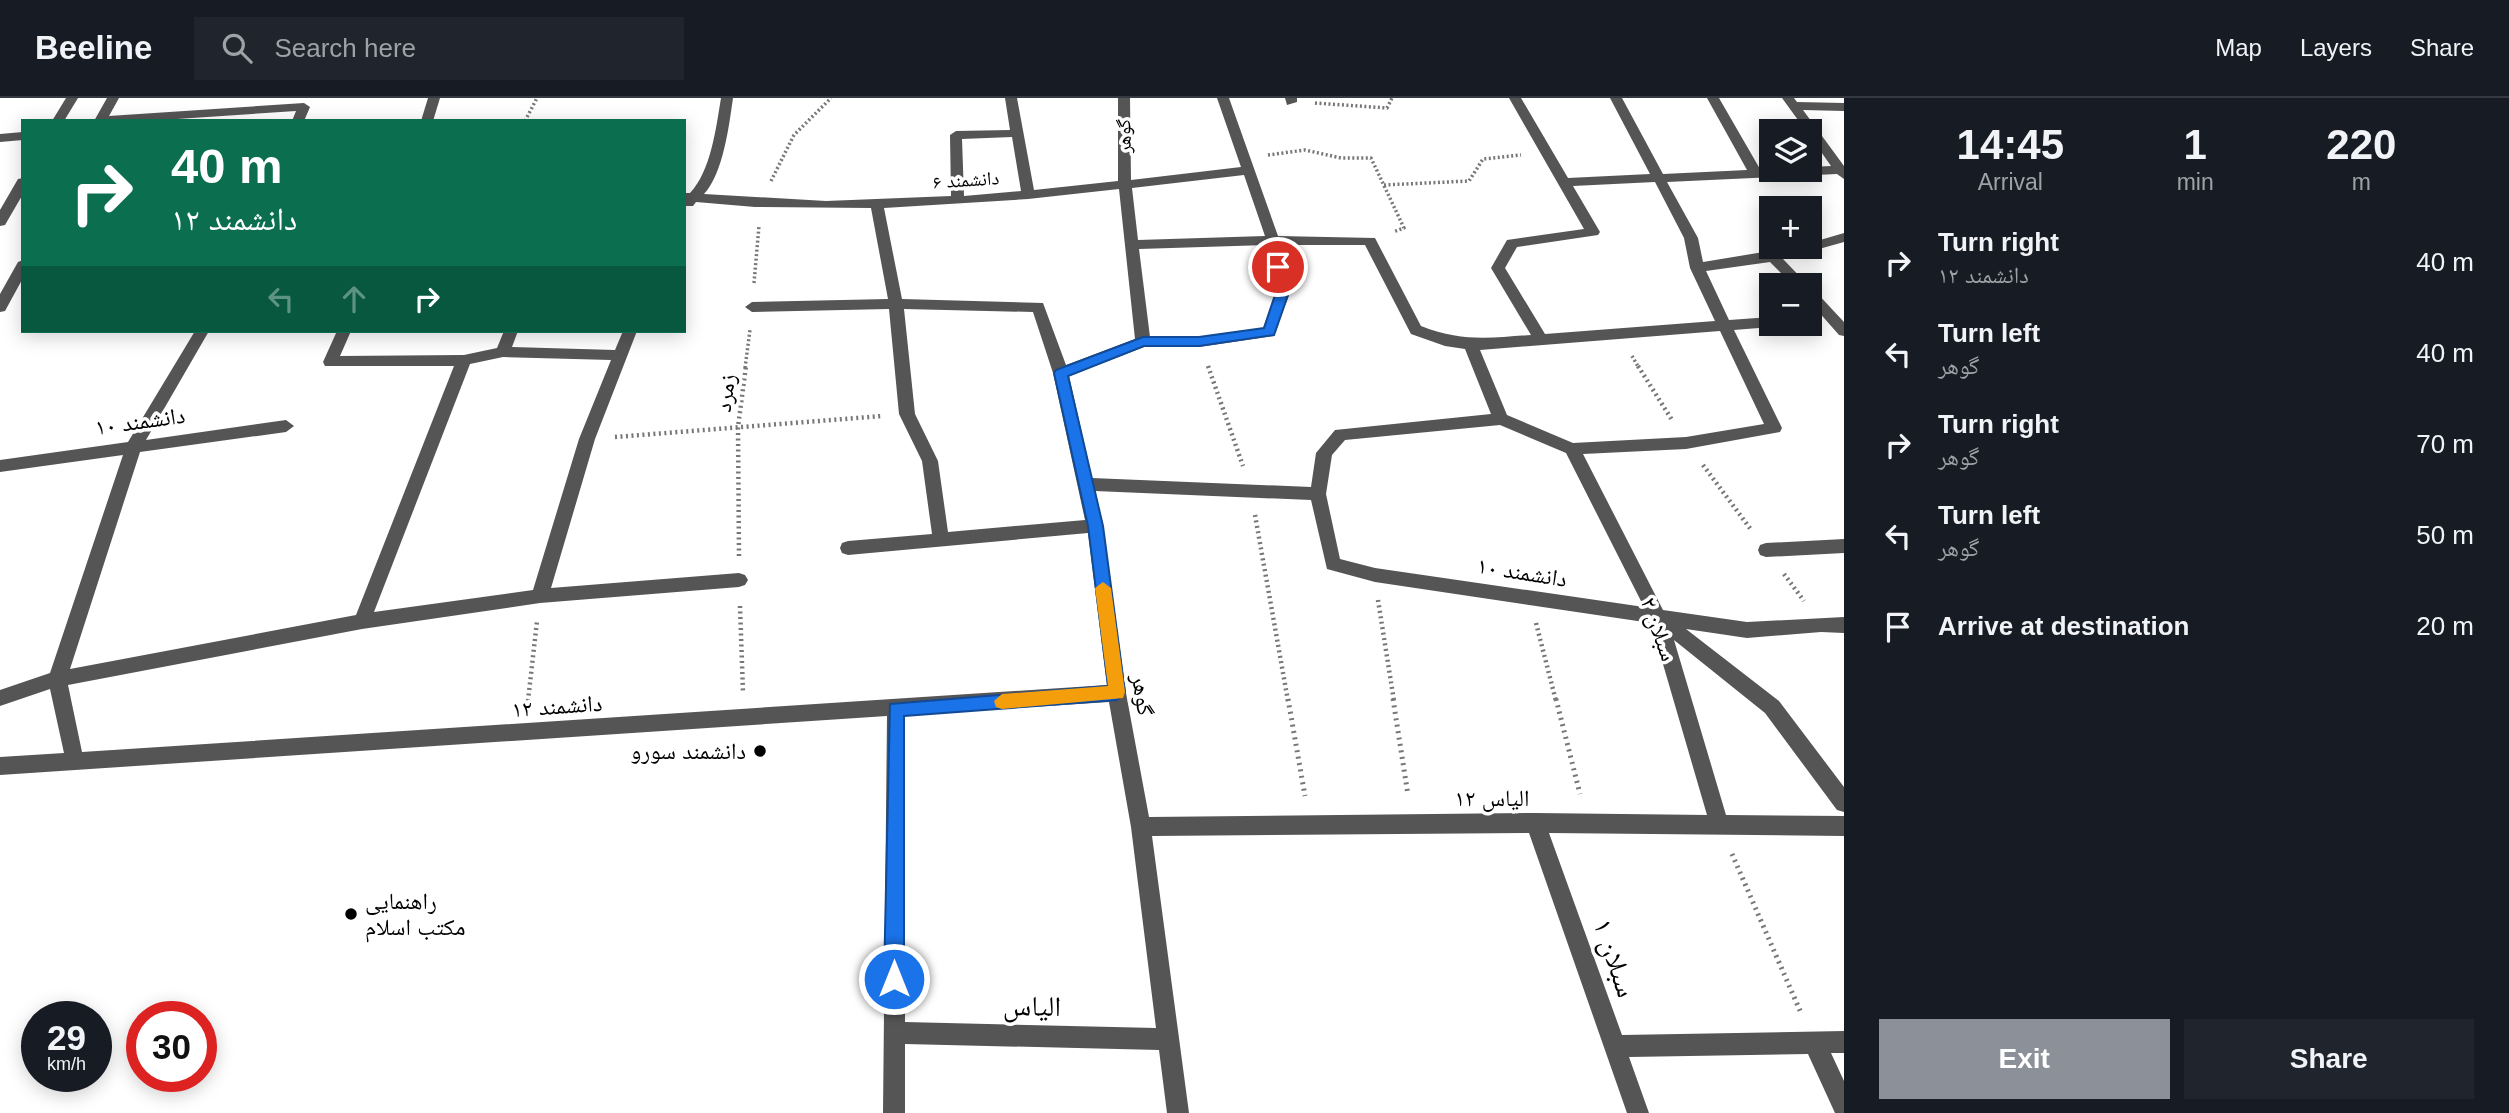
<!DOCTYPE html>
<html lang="en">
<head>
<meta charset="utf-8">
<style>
	:root { --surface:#171b24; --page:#20242c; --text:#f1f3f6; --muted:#9ea1a6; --line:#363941; --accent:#8c9099 }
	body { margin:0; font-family:Helvetica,"Noto Naskh Arabic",sans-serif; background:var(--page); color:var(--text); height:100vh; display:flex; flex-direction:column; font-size:26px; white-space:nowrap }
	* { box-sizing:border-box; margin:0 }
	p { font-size:23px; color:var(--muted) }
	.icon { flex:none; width:38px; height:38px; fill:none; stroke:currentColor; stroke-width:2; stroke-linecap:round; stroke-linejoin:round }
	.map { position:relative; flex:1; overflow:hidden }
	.sheet { display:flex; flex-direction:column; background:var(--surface); width:665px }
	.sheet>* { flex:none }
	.guide { position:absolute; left:21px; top:21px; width:665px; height:214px; border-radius:0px; box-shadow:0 4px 18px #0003; background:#0b6e4f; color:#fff; overflow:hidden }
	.controls { position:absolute; left:1759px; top:21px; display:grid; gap:14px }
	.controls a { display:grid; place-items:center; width:63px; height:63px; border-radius:0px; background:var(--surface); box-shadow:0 4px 18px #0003; font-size:35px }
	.speed { position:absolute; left:21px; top:903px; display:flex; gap:14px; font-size:35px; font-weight:700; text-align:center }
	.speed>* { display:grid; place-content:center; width:91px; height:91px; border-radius:50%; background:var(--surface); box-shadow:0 4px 18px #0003; line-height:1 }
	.speed small { font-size:18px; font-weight:400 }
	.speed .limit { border:10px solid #d22; background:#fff; color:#111 }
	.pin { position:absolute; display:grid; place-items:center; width:60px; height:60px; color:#fff; margin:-30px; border:4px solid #fff; border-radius:50%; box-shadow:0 2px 7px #0007 }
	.me { position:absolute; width:77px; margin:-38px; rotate:0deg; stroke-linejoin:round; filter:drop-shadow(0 0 5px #0008) }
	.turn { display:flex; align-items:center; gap:24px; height:147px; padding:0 35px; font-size:32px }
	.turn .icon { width:91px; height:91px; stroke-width:2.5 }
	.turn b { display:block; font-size:49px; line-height:60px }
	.lanes { display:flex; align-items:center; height:66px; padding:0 35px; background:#0003; justify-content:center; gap:35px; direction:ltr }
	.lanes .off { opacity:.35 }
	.eta { display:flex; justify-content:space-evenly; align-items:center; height:119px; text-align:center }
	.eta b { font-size:42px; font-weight:800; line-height:49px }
	.primary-button { display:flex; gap:14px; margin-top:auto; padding:14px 35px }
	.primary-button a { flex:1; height:80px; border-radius:0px; background:var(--accent); color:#fff; font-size:28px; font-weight:800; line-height:80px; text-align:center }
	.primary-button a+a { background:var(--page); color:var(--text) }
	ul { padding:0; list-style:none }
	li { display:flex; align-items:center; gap:21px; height:91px; padding:0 35px }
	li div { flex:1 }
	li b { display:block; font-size:26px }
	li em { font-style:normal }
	header { display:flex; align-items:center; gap:42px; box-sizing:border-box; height:98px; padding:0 35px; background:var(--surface); border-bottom:2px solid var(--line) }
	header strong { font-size:33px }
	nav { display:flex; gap:38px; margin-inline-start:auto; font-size:24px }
	.search { width:490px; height:63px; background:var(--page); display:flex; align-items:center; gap:18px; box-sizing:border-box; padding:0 24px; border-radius:0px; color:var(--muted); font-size:26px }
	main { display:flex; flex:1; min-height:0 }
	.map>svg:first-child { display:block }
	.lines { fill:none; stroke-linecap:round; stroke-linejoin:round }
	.path-far2 { stroke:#777; stroke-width:3.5; stroke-dasharray:2 2.5; stroke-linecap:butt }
	.path-far1 { stroke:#777; stroke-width:4.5; stroke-dasharray:2 3.5; stroke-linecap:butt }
	.path { stroke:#777; stroke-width:5; stroke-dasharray:2 4.5; stroke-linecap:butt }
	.minor { fill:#555; fill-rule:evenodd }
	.route { fill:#1a73e8; stroke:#114b97; stroke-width:2 }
	.slow { fill:#f59e0b }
	.poi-dot { fill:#000; stroke:#fff; stroke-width:2.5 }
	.labels { text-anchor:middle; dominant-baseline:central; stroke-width:7; stroke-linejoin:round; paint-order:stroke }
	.far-street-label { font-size:19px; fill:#000; stroke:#fff }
	.street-label { font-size:23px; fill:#000; stroke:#fff }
	.poi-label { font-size:23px; fill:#000; stroke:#fff; text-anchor:end }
	.near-street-label { font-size:28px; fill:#000; stroke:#fff }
</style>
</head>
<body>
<header>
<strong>Beeline</strong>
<div class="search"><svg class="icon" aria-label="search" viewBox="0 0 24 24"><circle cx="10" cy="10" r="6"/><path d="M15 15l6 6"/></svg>Search here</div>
<nav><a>Map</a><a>Layers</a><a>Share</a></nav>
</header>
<main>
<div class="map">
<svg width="1844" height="1015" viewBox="0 0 1844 1015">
	<rect width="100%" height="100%" fill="#fff"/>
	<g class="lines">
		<g class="path-far2">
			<path d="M1315,5L1387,10L1392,0"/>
			<path d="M525,23L537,0"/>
			<path d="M1268,57L1305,52L1341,60H1371L1404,130L1393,134"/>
			<path d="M771,83L794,37L831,0"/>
			<path d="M1384,87L1469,83L1483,61L1521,57"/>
			<path d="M754,185L759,128"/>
			<path d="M1632,258L1639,270"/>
			<path d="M745,270L750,232"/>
		</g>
		<g class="path-far1">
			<path d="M1208,268L1243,368"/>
			<path d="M1638,268L1672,322"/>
			<path d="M615,339L882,318"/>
			<path d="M1703,367L1752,433"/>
			<path d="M1255,417L1288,603"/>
			<path d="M739,458L738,329L746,268"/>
			<path d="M1784,476L1804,503"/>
			<path d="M1378,502L1394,603"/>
			<path d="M740,508L743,594"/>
			<path d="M1536,525L1556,603"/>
			<path d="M528,603L537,523"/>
		</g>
		<g class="path">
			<path d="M1288,601L1305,698"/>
			<path d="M1393,601L1408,697"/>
			<path d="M1556,601L1580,696"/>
			<path d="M528,605V601"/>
			<path d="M1732,756L1801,915"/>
		</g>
		<g class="minor">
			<path d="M66,0H78L64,23H52Z"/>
			<path d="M107,0H119L109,18L304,5L310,9L304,23H292L296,13L147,23H94Z"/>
			<path d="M428,0H440L433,23H421Z"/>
			<path d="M721,0H733C729,28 723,76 704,96L826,103L951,98L950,37L956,33L1010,32L1005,0H1017L1034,92L1118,83V0H1130L1131,82L1241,69L1217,0H1229L1278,138L1375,140L1421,228C1462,244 1489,240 1531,237L1491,170L1507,142L1584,131L1509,0H1521L1568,80L1650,76L1610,0H1622L1663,76L1747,72L1707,0H1719L1760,71L1810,72V69L1831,68L1810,38V33H1806L1782,0H1794L1797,4L1844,5V13L1803,12L1844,68V81L1837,76L1667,84L1698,140L1703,164L1794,149H1810V145L1844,135V144L1783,161L1808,187H1793L1770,164L1706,173L1729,222L1771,219V226H1777L1771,229L1734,232L1782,330L1780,334L1686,351L1583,356L1663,512L1747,524L1844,519V535L1821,534L1747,540L1686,531L1779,603L1844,689V714L1837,712L1765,615L1674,542L1726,717L1844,718V738L1549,735L1622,937L1844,933V955H1831L1844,983V1015H1835L1808,956L1629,959L1649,1015H1627L1529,735L1152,738L1189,1015H1167L1159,952L905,946V1015H883L887,618L0,677V659L64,655L50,591L0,608V592L50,575L123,357L0,374V362L128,344L195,233H209L146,342L286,322L294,328L286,334L140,354L70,571L356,517L454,268H325L323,264L337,233H351L340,258L464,257L497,250L504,233H518L512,249L615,252L623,233H637L595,341L551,490L739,475L745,477L748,482L745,487L739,489L540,505L362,531L68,587L82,654L1107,587L1088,435L848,457L842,455L840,450L842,445L848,443L932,436L922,363L899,316L889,211L752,214L745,209L752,204L888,201L871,110L755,109L696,104L693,108H684V95H690C711,73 716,30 721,0ZM1012,39L1021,93L964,98L962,41ZM1244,77L1265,138L1138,142L1132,90ZM1655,84L1684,140L1690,170L1715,223L1545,236L1505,170L1517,149L1598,137L1600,134L1573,88ZM1119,91L1135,241L1066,267L1043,205L902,201L884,110L1028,101ZM1267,147L1275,197L1263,230L1199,239H1150L1139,151ZM1281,147H1365L1411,236L1445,248L1465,251L1491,316L1335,332L1316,355L1311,389L1092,380L1069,278L1144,249H1199L1274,238L1289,197ZM904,211L1033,214L1053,275L1085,422L948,434L938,363L915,316ZM1720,233L1764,326L1686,339L1573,345L1507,317L1480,252ZM503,259L611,262L579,341L533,492L374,514L470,266ZM1500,327L1566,355L1644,509L1375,470L1340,461L1326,396L1332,357L1345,342ZM1095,393L1311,402L1327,471L1375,484L1651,525L1707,717L1536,715L1149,719L1126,595L1103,428ZM1109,604L1131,729L1156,930L905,924V617Z"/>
			<path d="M1285,0H1297V4L1287,7Z"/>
			<path d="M23,34V42L0,44V36Z"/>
			<path d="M23,80V96L5,127L0,128V112L18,81Z"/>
			<path d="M23,162V180L5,213L0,214V196L18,164Z"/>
			<path d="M1810,191L1815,193L1844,224V238L1839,237L1810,204Z"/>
			<path d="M1844,441V455L1766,459L1760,457L1758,452L1760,447L1766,445Z"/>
		</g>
	</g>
	<path class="route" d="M1278,165L1284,169L1288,197L1274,237L1199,248H1144L1068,278L1103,428L1125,594L1117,602L904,618V881L901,888L894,891L887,888L884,881L890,606L1108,588L1088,428L1054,275L1056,272L1143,239H1199L1264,230L1275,197L1271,169Z"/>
	<path class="slow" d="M1103,484L1111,490L1125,594L1123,600L1002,611L996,609L994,603L1002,596L1108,588L1095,490Z"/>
	<g class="poi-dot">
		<circle cx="760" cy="653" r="7"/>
		<circle cx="351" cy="816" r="7"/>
	</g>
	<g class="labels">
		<g class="far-street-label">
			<text transform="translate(1124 38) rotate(-91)">گوهر</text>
			<text transform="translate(966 82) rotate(-4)">دانشمند ۶</text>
		</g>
		<g class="street-label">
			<text transform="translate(725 295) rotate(-83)">زمرد</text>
			<text transform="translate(140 323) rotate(-8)">دانشمند ۱۰</text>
			<text transform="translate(1522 474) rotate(9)">دانشمند ۱۰</text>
			<text transform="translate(1659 531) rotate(70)">سبلان ۲</text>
			<text transform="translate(1143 597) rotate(81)">گوهر</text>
			<text transform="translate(557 608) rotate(-4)">دانشمند ۱۲</text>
			<text x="1492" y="700">الیاس ۱۲</text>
		</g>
		<g class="poi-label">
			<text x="746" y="653">دانشمند سورو</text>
			<text x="365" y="803" text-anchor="start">راهنمایی<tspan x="365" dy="26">مکتب اسلام</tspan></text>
		</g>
		<g class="near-street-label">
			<text transform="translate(1615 860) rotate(71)">سبلان ۱</text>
			<text transform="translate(1032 908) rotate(1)">الیاس</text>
		</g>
	</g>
</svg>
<div class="controls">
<a><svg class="icon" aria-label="layers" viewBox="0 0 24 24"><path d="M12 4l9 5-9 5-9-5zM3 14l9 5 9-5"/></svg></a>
<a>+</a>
<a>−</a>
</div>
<div class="speed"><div>29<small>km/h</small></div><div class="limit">30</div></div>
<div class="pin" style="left:1278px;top:169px;background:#d93025"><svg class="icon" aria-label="arrive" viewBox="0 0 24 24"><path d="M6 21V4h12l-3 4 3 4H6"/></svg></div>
<svg class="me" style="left:894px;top:881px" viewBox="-20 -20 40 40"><circle r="17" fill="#1a73e8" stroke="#fff" stroke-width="3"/><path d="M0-11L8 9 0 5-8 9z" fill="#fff"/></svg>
<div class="guide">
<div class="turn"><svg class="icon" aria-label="right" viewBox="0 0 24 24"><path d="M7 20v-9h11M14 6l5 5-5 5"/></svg><div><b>40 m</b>دانشمند ۱۲</div></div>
<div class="lanes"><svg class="icon off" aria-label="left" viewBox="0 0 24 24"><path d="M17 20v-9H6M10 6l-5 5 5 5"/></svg><svg class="icon off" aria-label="ahead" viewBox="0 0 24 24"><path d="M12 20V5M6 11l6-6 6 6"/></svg><svg class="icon" aria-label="right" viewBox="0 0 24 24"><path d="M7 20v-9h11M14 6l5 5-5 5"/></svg></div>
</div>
</div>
<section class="sheet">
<div class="eta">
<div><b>14:45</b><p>Arrival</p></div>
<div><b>1</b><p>min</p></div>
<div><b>220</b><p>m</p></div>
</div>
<ul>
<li><svg class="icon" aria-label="right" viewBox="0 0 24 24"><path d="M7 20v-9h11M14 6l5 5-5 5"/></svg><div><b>Turn right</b><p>دانشمند ۱۲</p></div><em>40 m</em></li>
<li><svg class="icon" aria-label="left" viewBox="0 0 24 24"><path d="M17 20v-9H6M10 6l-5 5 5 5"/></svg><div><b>Turn left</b><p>گوهر</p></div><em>40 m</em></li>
<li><svg class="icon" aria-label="right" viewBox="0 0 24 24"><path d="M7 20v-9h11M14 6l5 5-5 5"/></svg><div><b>Turn right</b><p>گوهر</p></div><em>70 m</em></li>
<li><svg class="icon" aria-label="left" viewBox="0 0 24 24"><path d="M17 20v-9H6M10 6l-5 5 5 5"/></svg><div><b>Turn left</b><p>گوهر</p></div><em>50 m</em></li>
<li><svg class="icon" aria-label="arrive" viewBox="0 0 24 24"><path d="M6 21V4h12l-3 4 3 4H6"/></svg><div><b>Arrive at destination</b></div><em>20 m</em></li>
</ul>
<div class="primary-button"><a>Exit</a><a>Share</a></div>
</section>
</main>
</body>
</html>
